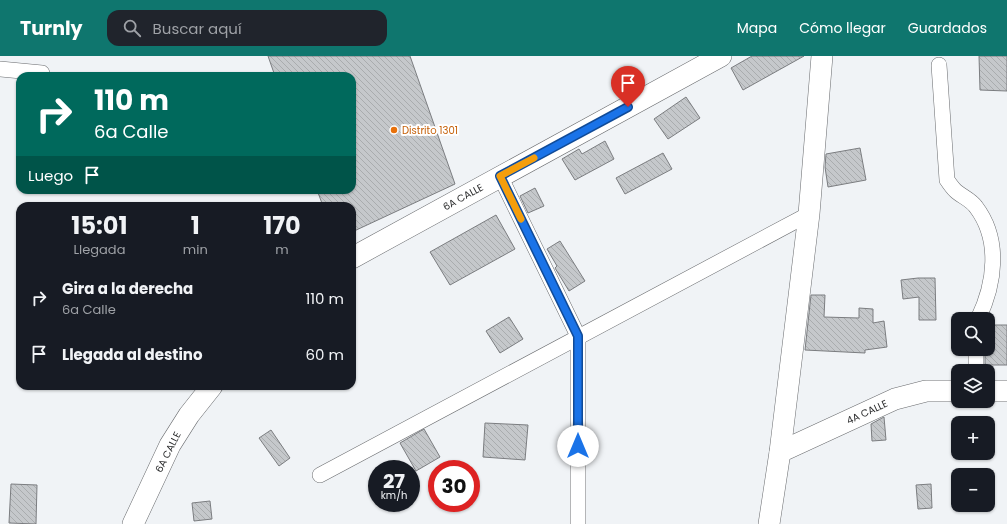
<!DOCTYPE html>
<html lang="es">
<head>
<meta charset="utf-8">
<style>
	:root { --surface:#171b24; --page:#20242c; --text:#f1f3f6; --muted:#9ea1a6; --accent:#0f766e }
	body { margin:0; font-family:Poppins,sans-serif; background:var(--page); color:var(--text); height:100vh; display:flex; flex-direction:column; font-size:15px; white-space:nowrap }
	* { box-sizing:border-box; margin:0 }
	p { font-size:13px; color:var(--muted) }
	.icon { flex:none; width:22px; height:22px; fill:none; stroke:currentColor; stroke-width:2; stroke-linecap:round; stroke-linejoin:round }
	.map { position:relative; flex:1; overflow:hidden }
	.details { position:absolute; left:16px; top:146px; width:340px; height:188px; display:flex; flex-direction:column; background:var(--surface); border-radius:12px; box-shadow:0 1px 3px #0004 }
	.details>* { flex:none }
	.top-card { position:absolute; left:16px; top:16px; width:340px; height:122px; border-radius:12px; box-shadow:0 1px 3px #0004; background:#00695c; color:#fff; overflow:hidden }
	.fabs { position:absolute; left:951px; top:256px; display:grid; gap:8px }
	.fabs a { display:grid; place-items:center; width:44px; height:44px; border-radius:8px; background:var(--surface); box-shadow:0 1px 3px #0004; font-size:20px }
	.speed { position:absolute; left:368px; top:404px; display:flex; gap:8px; font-size:20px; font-weight:700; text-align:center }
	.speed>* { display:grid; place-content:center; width:52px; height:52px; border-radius:50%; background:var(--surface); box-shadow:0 1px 3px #0004; line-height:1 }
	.speed small { font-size:10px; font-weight:400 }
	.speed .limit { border:6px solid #d22; background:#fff; color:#111 }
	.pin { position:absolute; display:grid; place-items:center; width:34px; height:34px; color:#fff; margin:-41px -17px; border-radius:50% 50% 50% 0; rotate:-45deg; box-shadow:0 0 4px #0007 }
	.pin .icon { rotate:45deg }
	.me { position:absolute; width:44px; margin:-22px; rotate:0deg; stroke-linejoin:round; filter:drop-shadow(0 0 3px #0008) }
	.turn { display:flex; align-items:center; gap:14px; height:84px; padding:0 12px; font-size:18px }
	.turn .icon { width:52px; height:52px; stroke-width:2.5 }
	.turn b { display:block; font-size:28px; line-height:34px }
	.then { display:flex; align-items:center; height:38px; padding:0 12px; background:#0003; gap:8px; font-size:15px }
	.eta { display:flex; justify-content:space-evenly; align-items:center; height:68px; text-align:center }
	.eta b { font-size:24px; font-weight:700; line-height:28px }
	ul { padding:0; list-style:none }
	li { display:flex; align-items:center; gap:12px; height:56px; padding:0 12px }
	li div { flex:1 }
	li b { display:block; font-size:15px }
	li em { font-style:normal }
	header { display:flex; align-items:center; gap:24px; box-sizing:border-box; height:56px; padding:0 20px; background:var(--accent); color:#fff }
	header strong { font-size:19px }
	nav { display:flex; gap:22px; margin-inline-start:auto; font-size:14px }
	.search { width:280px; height:36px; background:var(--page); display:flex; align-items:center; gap:10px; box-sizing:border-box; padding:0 14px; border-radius:12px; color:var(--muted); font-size:15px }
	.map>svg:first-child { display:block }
	.building { fill:url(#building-back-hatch); stroke:#7b7d80 }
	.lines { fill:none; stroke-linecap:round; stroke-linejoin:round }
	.street-casing { stroke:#696b6e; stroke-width:16 }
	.secondary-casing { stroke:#696b6e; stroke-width:22 }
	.street { stroke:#fff; stroke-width:15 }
	.secondary { stroke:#fff; stroke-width:21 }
	.route-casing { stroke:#114b97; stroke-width:10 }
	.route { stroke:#1a73e8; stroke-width:7 }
	.slow { stroke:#f59e0b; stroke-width:7 }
	.food-dot { fill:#e8710a; stroke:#fff; stroke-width:1.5 }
	.labels { text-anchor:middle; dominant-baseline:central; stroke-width:4; stroke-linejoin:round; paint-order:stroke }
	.food-label { font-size:10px; fill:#c56008; stroke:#fff; text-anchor:start }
	.street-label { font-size:10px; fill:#2a2b2c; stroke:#fff }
</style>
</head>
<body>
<header>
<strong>Turnly</strong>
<div class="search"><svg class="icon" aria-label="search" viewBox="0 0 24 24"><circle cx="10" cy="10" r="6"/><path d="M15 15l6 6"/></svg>Buscar aquí</div>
<nav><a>Mapa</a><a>Cómo llegar</a><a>Guardados</a></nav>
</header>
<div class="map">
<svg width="1007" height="468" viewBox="0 0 1007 468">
	<defs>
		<pattern id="building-back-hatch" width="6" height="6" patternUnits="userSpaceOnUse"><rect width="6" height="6" fill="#c5c8cb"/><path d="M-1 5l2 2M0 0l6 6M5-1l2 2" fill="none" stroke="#a9acae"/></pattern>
	</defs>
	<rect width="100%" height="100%" fill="#f0f3f6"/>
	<g class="building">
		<path d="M268,0H410L455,128L352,176V150H323L317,134H352V20H275Z"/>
		<path d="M752,0H804L743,34L731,12Z"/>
		<path d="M979,0H1007V35L980,34Z"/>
		<path d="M686,41L700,62L668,83L654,63Z"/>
		<path d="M605,85L614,103L575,124L562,103L579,93L582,98Z"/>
		<path d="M860,92L866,124L828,131L825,111L826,98Z"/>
		<path d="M663,97L672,113L625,138L616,122Z"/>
		<path d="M535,132L544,150L528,157L520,140Z"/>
		<path d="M496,159L515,193L450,229L430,196Z"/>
		<path d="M560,185L585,225L569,235L555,212L557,210L547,193Z"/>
		<path d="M918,222H935L936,264H919V241L903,243L901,224Z"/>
		<path d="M811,239H825L824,261L859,262V252L873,253V267L884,265L887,291L865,294V297L805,294Z"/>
		<path d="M509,261L523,283L500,297L486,275Z"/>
		<path d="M988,269H1007V309H985V293H988Z"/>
		<path d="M884,361L886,384L872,385L871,368Z"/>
		<path d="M485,367L528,369L525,404L483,401Z"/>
		<path d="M424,373L440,401L416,415L400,387Z"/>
		<path d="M271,374L290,402L279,410L259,382Z"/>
		<path d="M11,428L37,429L36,468L9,467Z"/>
		<path d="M931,428L932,452L918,453L916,429Z"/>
		<path d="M210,445L212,463L194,465L192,447Z"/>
	</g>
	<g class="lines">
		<defs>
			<g id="street">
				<path d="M939,9L947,124C950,128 953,133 957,136C963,141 971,144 976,151C1001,184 995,228 978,263"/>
				<path d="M0,13L42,17"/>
				<path d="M500,120L578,280V468"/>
				<path d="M976,293V315"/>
				<path d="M320,419L809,158"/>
			</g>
			<g id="secondary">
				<path d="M352,202L721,0"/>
				<path d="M988,335H1007"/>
				<path d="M780,396L895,343L926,335H958"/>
				<path d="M133,468L170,389L189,359L212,330"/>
				<path d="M769,468L780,396L809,158L822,0"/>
			</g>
		</defs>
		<use href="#street" class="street-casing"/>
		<use href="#secondary" class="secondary-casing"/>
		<use href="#street" class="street"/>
		<use href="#secondary" class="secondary"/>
	</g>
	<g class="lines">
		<defs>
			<path id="route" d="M578,390V280L500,120L628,51"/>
		</defs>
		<use href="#route" class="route-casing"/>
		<use href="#route" class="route"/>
		<path class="slow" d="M521,163L500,120L534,102"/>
	</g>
	<circle class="food-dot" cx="394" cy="74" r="4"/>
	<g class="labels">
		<g class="food-label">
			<text x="402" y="74">Distrito 1301</text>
		</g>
		<g class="street-label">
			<text transform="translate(463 141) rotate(-29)">6A CALLE</text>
			<text transform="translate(867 356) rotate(-25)">4A CALLE</text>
			<text transform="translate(168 396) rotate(-63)">6A CALLE</text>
		</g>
	</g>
</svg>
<div class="fabs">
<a><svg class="icon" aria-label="search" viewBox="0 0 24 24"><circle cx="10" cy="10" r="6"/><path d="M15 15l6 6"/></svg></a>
<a><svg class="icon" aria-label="layers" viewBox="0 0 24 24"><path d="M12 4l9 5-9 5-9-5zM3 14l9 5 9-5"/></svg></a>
<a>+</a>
<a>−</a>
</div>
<div class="speed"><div>27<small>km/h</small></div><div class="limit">30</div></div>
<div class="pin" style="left:628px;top:51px;background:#d93025"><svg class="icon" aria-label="arrive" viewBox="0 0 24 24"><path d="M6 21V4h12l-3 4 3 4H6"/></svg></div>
<svg class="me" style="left:578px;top:390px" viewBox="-20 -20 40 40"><circle r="19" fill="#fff"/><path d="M0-13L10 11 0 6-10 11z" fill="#1a73e8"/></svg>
<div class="top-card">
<div class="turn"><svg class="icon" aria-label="right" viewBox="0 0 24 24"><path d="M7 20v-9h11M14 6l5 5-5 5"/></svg><div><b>110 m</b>6a Calle</div></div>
<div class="then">Luego<svg class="icon" aria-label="arrive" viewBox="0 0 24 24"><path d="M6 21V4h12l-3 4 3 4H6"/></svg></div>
</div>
<section class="details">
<div class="eta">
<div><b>15:01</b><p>Llegada</p></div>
<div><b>1</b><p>min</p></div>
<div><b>170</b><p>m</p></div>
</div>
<ul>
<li><svg class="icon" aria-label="right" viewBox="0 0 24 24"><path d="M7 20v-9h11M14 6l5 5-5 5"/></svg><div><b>Gira a la derecha</b><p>6a Calle</p></div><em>110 m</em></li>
<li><svg class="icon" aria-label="arrive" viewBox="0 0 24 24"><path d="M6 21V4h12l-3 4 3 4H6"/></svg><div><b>Llegada al destino</b></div><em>60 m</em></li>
</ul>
</section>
</div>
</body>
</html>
